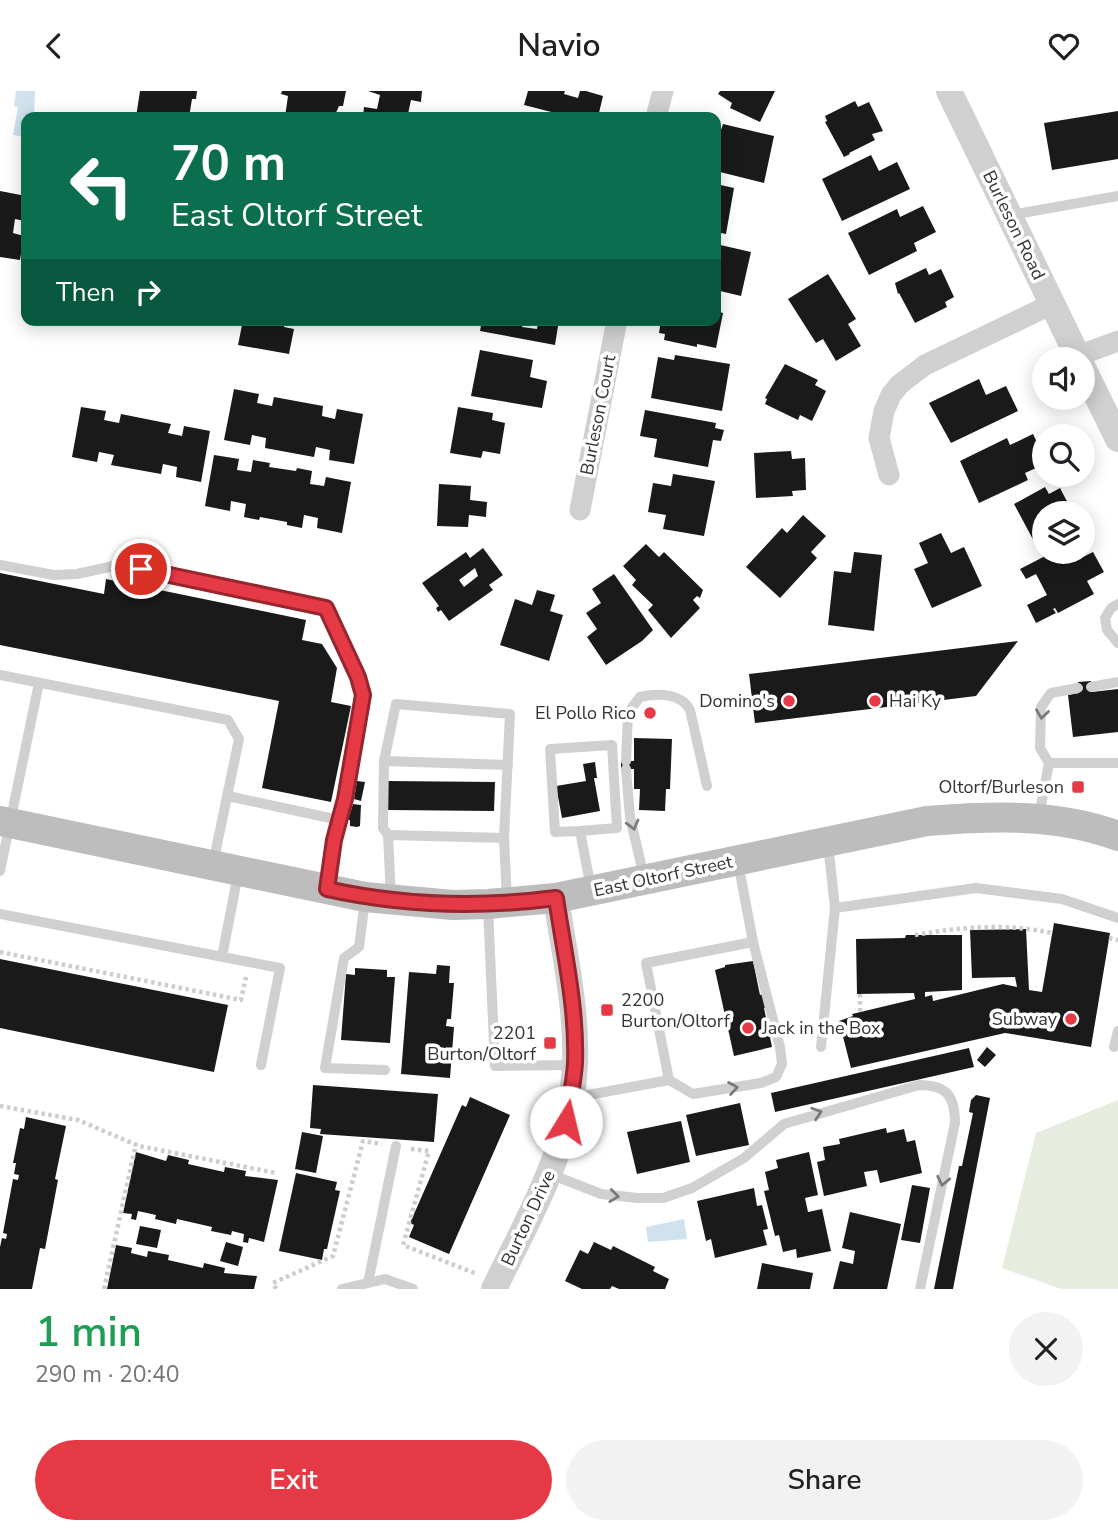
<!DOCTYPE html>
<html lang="en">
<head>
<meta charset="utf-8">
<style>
	:root { --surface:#fff; --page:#f2f2f2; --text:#202124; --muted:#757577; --accent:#e63946 }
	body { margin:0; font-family:"Nunito Sans",sans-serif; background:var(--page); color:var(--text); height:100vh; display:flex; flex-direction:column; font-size:26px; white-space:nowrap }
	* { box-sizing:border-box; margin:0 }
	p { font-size:23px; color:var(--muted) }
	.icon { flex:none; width:38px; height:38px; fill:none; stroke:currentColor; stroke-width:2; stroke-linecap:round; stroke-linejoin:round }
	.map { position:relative; height:1198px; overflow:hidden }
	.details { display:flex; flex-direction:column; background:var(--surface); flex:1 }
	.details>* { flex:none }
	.banner { position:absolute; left:21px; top:21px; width:700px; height:214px; border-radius:14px; box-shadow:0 4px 18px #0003; background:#0b6e4f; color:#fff; overflow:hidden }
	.buttons { position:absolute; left:1032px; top:256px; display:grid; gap:14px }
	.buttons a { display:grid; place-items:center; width:63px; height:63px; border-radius:50%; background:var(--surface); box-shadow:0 4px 18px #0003; font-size:35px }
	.pin { position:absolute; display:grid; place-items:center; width:60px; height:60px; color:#fff; margin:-30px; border:4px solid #fff; border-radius:50%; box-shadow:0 2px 7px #0007 }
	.me { position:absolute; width:77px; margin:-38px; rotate:9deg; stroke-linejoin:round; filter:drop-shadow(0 0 5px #0008) }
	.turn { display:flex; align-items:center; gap:24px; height:147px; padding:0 35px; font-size:32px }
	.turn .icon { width:91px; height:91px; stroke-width:2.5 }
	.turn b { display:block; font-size:49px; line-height:60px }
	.then { display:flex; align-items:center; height:66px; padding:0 35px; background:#0003; gap:14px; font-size:26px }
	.round { display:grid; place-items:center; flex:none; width:74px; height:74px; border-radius:37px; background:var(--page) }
	.headline { display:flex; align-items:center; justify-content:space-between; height:119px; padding:0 35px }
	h1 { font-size:42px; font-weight:600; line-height:52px; color:#1e9e55 }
	.button { display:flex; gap:14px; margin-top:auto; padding:14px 35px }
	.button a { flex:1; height:80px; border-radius:42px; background:var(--accent); color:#fff; font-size:28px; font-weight:600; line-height:80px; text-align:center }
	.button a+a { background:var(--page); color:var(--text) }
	header { display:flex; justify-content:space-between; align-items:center; height:91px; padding:0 35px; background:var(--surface); font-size:32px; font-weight:600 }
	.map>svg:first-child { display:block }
	.green { fill:#e6ecdf }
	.water { fill:#cfe2ee }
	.building { fill:#1a1a1a; fill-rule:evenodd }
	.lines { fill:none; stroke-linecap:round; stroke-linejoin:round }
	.path { stroke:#cdcdcd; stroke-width:4.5; stroke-dasharray:3.5 3.5; stroke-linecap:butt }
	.service { stroke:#d0d0d0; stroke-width:10 }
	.minor { stroke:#d0d0d0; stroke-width:21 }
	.tertiary { stroke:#d0d0d0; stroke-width:26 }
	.secondary { stroke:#bdbdbd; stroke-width:30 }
	.oneway { stroke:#7a7a7a }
	.route-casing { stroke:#96252e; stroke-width:18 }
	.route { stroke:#e63946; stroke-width:12 }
	.poi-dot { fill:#e63946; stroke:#fff; stroke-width:2.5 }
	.labels { text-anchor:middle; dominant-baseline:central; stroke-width:7; stroke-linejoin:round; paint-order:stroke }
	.street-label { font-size:18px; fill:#333; stroke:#fff }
	.poi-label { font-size:18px; fill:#333; stroke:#fff; text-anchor:end }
</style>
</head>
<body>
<header><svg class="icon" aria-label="back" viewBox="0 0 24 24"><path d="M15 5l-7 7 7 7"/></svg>Navio<svg class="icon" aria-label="heart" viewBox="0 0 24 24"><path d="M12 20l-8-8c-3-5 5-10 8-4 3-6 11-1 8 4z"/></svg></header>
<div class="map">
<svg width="1118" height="1198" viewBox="0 0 1118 1198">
	<rect width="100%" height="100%" fill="#fff"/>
	<path class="green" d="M1118,1009V1198H1061L1002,1177L1036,1042Z"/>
	<g class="water">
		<path d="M16,0H35L34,26H26V46L13,44L18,16L14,15Z"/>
		<path d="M684,1128L687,1148L648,1151L646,1136Z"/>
	</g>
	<g class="building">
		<path d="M140,0H197L196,8H192L189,26H136Z"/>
		<path d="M282,0H346L343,15H339L334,26H285L288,5L281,3Z"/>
		<path d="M368,0H422L421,11L411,9L408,23L418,26H363L364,16L377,18L380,4Z"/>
		<path d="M528,0H565L564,3L578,7L580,0H586L603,5L598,26H571L524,14Z"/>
		<path d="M720,0H775L760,31L730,17L732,12L718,3Z"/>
		<path d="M855,10L858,16L869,11L883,40L872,43L875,49L849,62L850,63L844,66L825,31L827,30L825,25Z"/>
		<path d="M1118,20V68L1052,79L1044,32Z"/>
		<path d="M723,33L774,45L764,92L716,80V38L721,39Z"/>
		<path d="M871,64L879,80L897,71L910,98L842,130L822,88Z"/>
		<path d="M716,93L734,97L726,143L716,141Z"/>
		<path d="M0,100L26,105L25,130L15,128L13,142L24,145L20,169L0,166Z"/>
		<path d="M923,115L936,141L914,152L917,160L869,184L848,142L897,118L900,126Z"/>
		<path d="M716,153L751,161L741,205L716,199Z"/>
		<path d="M926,177L929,184L941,178L954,206L945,211L947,216L915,232L899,202L898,203L895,192Z"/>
		<path d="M828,183L856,228L848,233L861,255L836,270L823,248L816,252L788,208Z"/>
		<path d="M716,220L723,222L716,257L697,253V256L664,249L665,243L659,242L661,229H716Z"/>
		<path d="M243,229H286L284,236L294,238L289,263L238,254Z"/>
		<path d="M482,229H523L522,236L537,238L538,232L528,229H559L555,254L480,240Z"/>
		<path d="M480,259L533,269L530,286L547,290L542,317L471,305Z"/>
		<path d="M675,264L730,273L722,320L651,307L658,266L674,269Z"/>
		<path d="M785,273L818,289L815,294L826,300L812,330L800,324L798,329L765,313L767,308L765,307Z"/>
		<path d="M979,288L986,304L1006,295L1018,320L951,352L929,312Z"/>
		<path d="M234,298L259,303L257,312L272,315L274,306L323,315L322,325L335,328L337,318L363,323L354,373L329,369L330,359L316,356L314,366L265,357L266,347L252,344L250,354L224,349Z"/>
		<path d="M81,316L106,320L104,329L119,332L121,323L171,333L168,342L182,345L184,335L210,340L201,391L176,386L177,376L163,373L161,383L111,374L114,364L99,361L97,371L72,366Z"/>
		<path d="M458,316L493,322L492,329L505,332L500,363L483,360L481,367L450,362Z"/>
		<path d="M645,319L716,332L715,337L724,339L721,350L713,349L708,376L654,366L657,348L640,345Z"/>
		<path d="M1033,343L1045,368V373L1025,382L1028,389L979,412L960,370L1007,347L1010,354Z"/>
		<path d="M791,360L792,368L805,367L806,399L792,400L793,405L756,407L754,362Z"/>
		<path d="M214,364L239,368L237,379L251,381L253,369L270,372L269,376L296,380L297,377L312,380L310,393L324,395L326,386L351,391L342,442L317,437L318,427L304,424L302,437L287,434V431L260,426L259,429L244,426L246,413L231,410L230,420L205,415Z"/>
		<path d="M673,383L715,390L704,445L663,438L666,424L648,421L653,392L671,395Z"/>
		<path d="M439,393L471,395L470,409L487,411L486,426L469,424L468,436L437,435Z"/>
		<path d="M1045,396L1049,403L1060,397L1073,422H1045V449L1036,454L1014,413Z"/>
		<path d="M803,424L826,445L811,461L817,467L780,507L746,476L782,437L787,442Z"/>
		<path d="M941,442L951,462L964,456L982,495L932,517L914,478L928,472L919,452Z"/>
		<path d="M646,453L659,466L664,461L703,499L700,507L697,505L693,509L700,517L671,547L648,519L653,514L632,494L636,489L623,475Z"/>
		<path d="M483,457L503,484L489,494L493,499L449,530L441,519L438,521L436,517L439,515L422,492L466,461L470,467ZM475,477L478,485L464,496L459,489Z"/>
		<path d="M1055,460H1072L1077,469L1093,461L1104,481L1087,490L1094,503L1058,522L1055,517L1053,518L1056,522L1036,532L1027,514L1047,504L1036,483L1026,488L1020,478Z"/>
		<path d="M854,461L882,464L874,540L828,534L834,480L851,482Z"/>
		<path d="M0,482L104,503L106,488L306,529L302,549L322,553L337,577L331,611L351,615L331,711L262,697L279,610L0,554Z"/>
		<path d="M614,483L653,539L642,550L606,574L587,546L597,538L586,522L601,512L592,498Z"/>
		<path d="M537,499L555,504L550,520L563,524L549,570L500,554L515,508L532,514Z"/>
		<path d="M1018,550L976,605L755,632L749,583Z"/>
		<path d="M1091,590L1092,601L1118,598V641L1073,646L1068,604L1079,602L1078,591Z"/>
		<path d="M634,647L672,648L670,698H666L665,720L639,719L640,698H634V678H621V670H634Z"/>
		<path d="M595,671L597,687H594L600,720L562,727L556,695L586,690L583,673Z"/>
		<path d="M357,690L365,691L361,710L354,708Z"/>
		<path d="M388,690L495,691L494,720L388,719Z"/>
		<path d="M353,713L361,714L360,735L357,736L350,735V729H348Z"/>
		<path d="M1054,832L1110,842L1091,956L1005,942L851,977L839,930L853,925L852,923L915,908L914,902L857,903L856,848L905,847L906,844H962V899L925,901V906L932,904L933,910L1003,893L1017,896L1015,886L972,887L970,839L1026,838L1029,899L1042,901Z"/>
		<path d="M0,868L228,914L214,981L0,937Z"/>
		<path d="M753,870L760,904L766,902L769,915L764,917L772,956L734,965L715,879L725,876V874Z"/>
		<path d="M437,874L450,875L449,892H454L451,928H447L446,935L454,936L450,987L401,983L409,881L436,883Z"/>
		<path d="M355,877L387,879V886H395L390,952L341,949L346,883L355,884Z"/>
		<path d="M987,956L996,964L985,976L977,969Z"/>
		<path d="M969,957L974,976L775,1021L771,1002Z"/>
		<path d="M313,994L438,1003L434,1051L320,1043L321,1038L310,1037Z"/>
		<path d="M976,1004L990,1007L953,1198H934L959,1075H962L973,1022L969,1021L971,1009Z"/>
		<path d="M470,1006L510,1024L449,1163L409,1146L414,1134L410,1132L462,1014L466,1016Z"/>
		<path d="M740,1012L749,1054L696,1065L686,1024Z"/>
		<path d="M26,1026L66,1035L55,1088L58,1089L45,1158L40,1157L32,1198H0V1156L2,1147L6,1148L7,1143L3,1142L13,1088L18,1089L19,1084L14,1083L16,1072H13L20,1037L24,1038Z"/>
		<path d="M681,1030L690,1071L637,1083L627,1041Z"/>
		<path d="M886,1037L887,1042L904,1038L907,1051L915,1049L922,1082L880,1092L877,1079L864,1081L867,1095L824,1105L817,1071L825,1069L823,1056L840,1053L839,1048Z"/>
		<path d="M302,1041L323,1045L316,1082L295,1078Z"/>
		<path d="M136,1061L166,1070L168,1064L189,1069L188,1073L224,1081L225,1076L246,1080L245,1085L278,1089L264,1151L249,1147L248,1152L243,1151L244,1143L232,1140L231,1144L211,1140L212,1136L177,1128L176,1133L155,1128L156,1124L138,1120L136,1129L131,1128L132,1123L123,1122Z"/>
		<path d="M809,1061L818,1104L805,1107L808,1121L822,1118L831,1160L797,1167L796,1158L783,1161L779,1144L775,1145L764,1100L769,1099L765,1081L778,1077L776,1069Z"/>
		<path d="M296,1082L337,1091L335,1099L340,1100L327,1158H324L322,1169L279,1160Z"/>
		<path d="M912,1094L930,1097L920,1152L901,1149Z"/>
		<path d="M754,1097L757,1115L762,1114L768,1138L763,1139L767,1154L715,1167L711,1148L706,1150L697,1110Z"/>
		<path d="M850,1121L901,1133L887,1198H833L840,1170L853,1173L855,1160L842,1157Z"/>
		<path d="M140,1135L161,1139L157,1157L136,1153Z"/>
		<path d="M226,1151L243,1156L238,1175L220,1170Z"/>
		<path d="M594,1151L611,1159L613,1155L655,1176L653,1180L669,1188L665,1198H619L612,1195L610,1198H582L565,1190L580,1159L588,1163Z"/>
		<path d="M116,1154L132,1157L131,1162L147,1166L148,1160L169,1164L168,1169L203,1177L204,1172L225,1177L224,1182L257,1185L254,1198H107Z"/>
		<path d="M762,1172L813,1182L810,1198H757Z"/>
	</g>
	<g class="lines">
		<g class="path">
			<path d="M915,844C960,836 1007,832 1052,842"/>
			<path d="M1109,847L1118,849"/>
			<path d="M0,861L241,909L246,886"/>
			<path d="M860,903V921"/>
			<path d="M0,1015L78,1029L139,1055L276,1082"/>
			<path d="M411,1058L429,1060L403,1154L477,1183"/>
			<path d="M104,1198L136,1053"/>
			<path d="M276,1198L273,1192L333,1165L363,1050L382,1053"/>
		</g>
		<g class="service">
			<path d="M1011,124L1118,105"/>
			<path d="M0,474L54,484L77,483L118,474L326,517L358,586L363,603L345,708L334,749L328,796"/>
			<path d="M1118,513L1111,517L1105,527L1107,539L1118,552"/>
			<path d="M0,584L228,629L239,648L213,773"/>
			<path d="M1091,596L1118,591"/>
			<path d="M384,670L396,613L510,623L504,747"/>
			<path d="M626,670L628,622L640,606C658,602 681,602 690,619L707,695"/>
			<path d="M1049,672L1040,657L1041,616L1051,602L1078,597"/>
			<path d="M626,678L630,726L644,786"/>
			<path d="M228,705L339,729"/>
			<path d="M1039,725L1049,672H1118"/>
			<path d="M580,740L555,741L550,658L612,654L617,737L580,740L591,797"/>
			<path d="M388,744L383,737L384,670L508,674"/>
			<path d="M0,780L39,592"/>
			<path d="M391,807L388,744L504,747L507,808"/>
			<path d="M365,809L359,856L344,867L325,977L385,979"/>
			<path d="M488,816L495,975L575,974"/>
			<path d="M835,817L976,797L1062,808L1118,827"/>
			<path d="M0,823L280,877L261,974"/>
			<path d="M222,866L238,783"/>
			<path d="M821,956L835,817L828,753"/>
			<path d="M1114,956L1118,940"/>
			<path d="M669,989L693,1003L761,992L776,986L782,973L780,956L753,851"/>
			<path d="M572,1007L669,989L646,872L753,851L738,771"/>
			<path d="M550,1083L601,1103L637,1107H663L692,1097L744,1067L784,1033L919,994C946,994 955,1004 955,1032L920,1198"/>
			<path d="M368,1192L396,1055"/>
			<path d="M342,1198L385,1188L413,1198"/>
		</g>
		<g class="minor">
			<path d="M656,26L663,0"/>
			<path d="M1077,265L1118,250"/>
			<path d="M889,384L879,347L884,320L891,304L900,293L925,274L1052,213"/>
			<path d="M580,419L617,229"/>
		</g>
		<g class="tertiary">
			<path d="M949,0L1079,268"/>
			<path d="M1083,277L1118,348"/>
			<path d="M494,1198C529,1126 572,1054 575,972C577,917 564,861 556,807"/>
		</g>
		<path class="secondary" d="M0,730L365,806L453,814L488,813L556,807L927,730C992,725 1056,722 1118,745"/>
	</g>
	<defs><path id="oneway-chevron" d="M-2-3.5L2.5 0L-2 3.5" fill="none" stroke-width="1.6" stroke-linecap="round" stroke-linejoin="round" transform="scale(1.75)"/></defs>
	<g class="oneway">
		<use href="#oneway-chevron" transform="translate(1042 623) rotate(98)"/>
		<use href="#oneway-chevron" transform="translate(633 734) rotate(75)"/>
		<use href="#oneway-chevron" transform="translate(733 997) rotate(-9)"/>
		<use href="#oneway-chevron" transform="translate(817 1022) rotate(-18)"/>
		<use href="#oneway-chevron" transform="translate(943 1090) rotate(102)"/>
		<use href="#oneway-chevron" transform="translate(614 1105) rotate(7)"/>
	</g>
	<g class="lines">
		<defs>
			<path id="route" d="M141,478L326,517L358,586L363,604L345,708L334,749L327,798C404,815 479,817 556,807C564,861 577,917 575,972C574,992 569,1012 566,1031"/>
		</defs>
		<use href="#route" class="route-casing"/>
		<use href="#route" class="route"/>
	</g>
	<g class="poi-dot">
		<circle cx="789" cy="610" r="7"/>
		<circle cx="875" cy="610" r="7"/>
		<circle cx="650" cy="622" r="7"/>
		<rect x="1071" y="689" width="14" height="14" rx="3.5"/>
		<rect x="600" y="912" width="14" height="14" rx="3.5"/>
		<circle cx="1071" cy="928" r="7"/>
		<circle cx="748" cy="937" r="7"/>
		<rect x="543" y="945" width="14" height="14" rx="3.5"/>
	</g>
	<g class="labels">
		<g class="street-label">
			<text transform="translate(1014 134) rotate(64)">Burleson Road</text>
			<text transform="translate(598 324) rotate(-79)">Burleson Court</text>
			<text transform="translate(663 785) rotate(-12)">East Oltorf Street</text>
			<text transform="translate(528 1127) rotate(-65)">Burton Drive</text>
		</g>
		<g class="poi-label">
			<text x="775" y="610">Domino's</text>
			<text x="889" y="610" text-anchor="start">Hai Ky</text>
			<text x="636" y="622">El Pollo Rico</text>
			<text x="1064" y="696">Oltorf/Burleson</text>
			<text x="621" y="909" text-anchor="start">2200<tspan x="621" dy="21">Burton/Oltorf</tspan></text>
			<text x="1057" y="928">Subway</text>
			<text x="762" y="937" text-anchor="start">Jack in the Box</text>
			<text x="536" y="942">2201<tspan x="536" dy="21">Burton/Oltorf</tspan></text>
		</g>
	</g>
</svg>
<div class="buttons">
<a><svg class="icon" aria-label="sound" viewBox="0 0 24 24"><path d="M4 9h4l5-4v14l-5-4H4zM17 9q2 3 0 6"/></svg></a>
<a><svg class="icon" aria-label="search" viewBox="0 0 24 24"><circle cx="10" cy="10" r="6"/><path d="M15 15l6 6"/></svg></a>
<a><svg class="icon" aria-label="layers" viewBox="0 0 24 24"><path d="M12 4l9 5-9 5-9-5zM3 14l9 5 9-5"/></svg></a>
</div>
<div class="pin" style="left:141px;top:478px;background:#d93025"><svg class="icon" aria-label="arrive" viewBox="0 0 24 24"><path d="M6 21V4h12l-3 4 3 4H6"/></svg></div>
<svg class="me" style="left:566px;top:1031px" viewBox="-20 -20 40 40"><circle r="19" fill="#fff"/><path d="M0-13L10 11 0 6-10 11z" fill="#e63946"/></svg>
<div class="banner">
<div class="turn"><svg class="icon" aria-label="left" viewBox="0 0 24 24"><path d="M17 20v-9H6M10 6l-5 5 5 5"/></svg><div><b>70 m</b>East Oltorf Street</div></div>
<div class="then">Then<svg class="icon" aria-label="right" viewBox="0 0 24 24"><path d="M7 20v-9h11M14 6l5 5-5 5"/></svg></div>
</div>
</div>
<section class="details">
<div class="headline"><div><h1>1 min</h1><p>290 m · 20:40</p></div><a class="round"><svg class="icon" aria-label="close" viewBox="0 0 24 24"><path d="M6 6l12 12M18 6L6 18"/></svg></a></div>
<div class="button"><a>Exit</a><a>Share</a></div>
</section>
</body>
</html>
